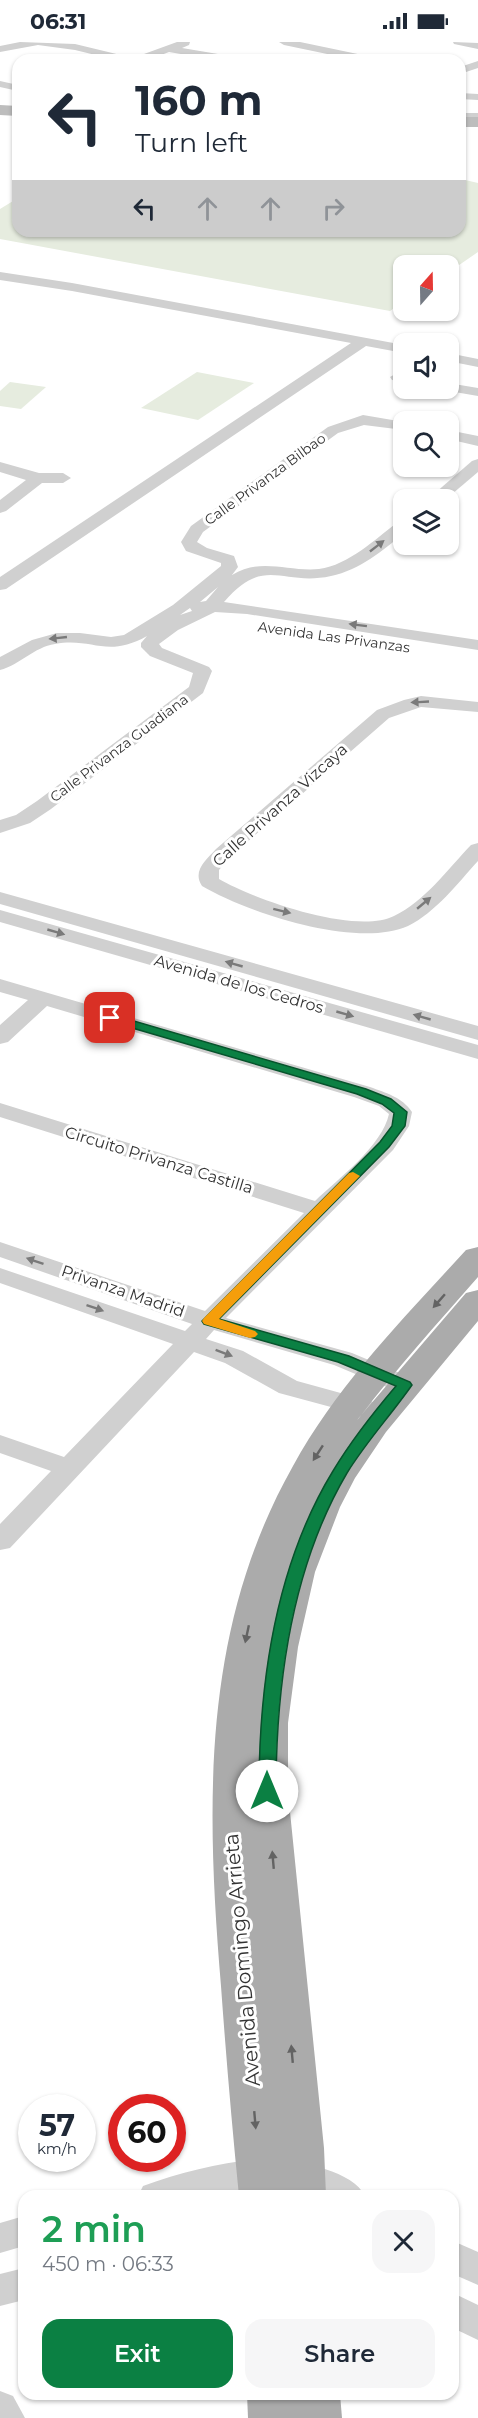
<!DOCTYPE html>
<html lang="en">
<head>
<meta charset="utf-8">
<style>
	:root { --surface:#fff; --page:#f6f6f7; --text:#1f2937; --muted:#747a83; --accent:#0b8043 }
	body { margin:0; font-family:Montserrat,sans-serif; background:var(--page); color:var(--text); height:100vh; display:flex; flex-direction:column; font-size:22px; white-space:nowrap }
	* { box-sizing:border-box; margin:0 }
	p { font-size:20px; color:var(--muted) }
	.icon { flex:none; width:33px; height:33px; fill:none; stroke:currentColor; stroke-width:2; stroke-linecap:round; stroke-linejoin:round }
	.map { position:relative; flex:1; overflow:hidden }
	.drawer { position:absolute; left:18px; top:2148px; width:441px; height:210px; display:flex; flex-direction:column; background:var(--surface); border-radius:18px; box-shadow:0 2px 4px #0004 }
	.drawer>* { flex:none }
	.hud { position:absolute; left:12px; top:12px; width:454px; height:183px; border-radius:18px; box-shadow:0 2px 4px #0004; background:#fff; color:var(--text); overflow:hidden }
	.needle { width:39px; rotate:20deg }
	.controls { position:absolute; left:393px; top:213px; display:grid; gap:12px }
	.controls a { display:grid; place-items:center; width:66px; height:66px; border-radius:12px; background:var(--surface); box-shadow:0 2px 4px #0004; font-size:30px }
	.speed { position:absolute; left:18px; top:2052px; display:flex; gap:12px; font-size:30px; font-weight:700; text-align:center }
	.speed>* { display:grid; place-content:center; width:78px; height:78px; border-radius:50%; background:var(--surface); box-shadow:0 2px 4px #0004; line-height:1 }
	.speed small { font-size:15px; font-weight:400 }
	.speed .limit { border:9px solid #d22; background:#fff; color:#111 }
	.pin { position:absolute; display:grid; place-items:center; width:51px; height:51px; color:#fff; margin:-26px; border-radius:12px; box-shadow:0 3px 9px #0006 }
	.me { position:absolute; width:66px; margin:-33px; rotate:0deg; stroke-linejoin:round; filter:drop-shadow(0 0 4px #0008) }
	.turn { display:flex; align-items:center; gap:21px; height:126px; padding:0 24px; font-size:27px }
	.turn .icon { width:78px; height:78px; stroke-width:2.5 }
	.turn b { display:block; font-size:42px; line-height:51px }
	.lanes { display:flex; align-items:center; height:57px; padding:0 24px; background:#0003; justify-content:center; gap:30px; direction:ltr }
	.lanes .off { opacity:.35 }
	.round { display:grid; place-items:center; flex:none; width:63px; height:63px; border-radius:18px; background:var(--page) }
	.headline { display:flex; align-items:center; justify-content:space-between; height:102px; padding:0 24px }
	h1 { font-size:36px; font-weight:600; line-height:45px; color:#1e9e55 }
	.action { display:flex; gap:12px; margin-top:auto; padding:12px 24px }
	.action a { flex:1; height:69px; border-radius:18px; background:var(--accent); color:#fff; font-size:24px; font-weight:600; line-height:69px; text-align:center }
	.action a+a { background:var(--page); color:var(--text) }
	.status { display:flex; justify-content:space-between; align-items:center; height:42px; padding:0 30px; background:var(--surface); direction:ltr }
	.status svg { height:16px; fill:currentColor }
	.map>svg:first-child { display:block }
	.green { fill:#e6ecdf }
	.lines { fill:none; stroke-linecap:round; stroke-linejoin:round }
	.street { fill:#d0d0d0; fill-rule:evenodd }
	.secondary { fill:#bdbdbd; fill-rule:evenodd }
	.primary { fill:#ababab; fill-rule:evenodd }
	.oneway { fill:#7a7a7a }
	.oneway2 { fill:#636363 }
	.route { fill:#0b8043; stroke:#07532c; stroke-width:1.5 }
	.slow { fill:#f59e0b }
	.labels { text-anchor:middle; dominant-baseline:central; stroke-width:6; stroke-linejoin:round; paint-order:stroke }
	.far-street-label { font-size:14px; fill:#333; stroke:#fff }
	.street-label { font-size:16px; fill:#333; stroke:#fff }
	.near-street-label { font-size:20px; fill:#333; stroke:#fff }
</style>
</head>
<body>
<div class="status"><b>06:31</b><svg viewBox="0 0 49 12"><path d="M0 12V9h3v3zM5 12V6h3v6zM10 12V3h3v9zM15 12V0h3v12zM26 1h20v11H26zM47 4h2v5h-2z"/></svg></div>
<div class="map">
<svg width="478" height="2376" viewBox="0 0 478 2376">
	<rect width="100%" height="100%" fill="#fff"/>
	<g class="green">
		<path d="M461,137L478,141V210L449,230L448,224H404L403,260L390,269L0,197V167L18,156V189H460Z"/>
		<path d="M197,330L254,341L198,378L141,366Z"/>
		<path d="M10,340L46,345L21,367L0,364V349Z"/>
	</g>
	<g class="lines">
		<g class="street">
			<path d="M20,0L75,2L133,16L177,0H190L189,3L182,6L236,15L242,18H216L169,10L148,18H116L75,8L38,3L0,10V4Z"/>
			<path d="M279,0H300L372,15L378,18H356L284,3Z"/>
			<path d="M453,0L478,1V7L454,2Z"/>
			<path d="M478,19V26L460,32V25Z"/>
			<path d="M0,39L18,43V49L0,45Z"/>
			<path d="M460,51L478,52V58L460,57Z"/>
			<path d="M460,71H478V79L460,78Z"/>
			<path d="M0,230L72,241L404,303V311L366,304L6,547L0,548V535L351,301L72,249L0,238Z"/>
			<path d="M448,311L478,317V325L448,319Z"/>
			<path d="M397,331L404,332V340L392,338L390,335Z"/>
			<path d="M448,341L478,346V354L443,348L442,346H448Z"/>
			<path d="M363,373L404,380V388L364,383L338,391L203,490L197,500L207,506L234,514L238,525L232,533C261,515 288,530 319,527C349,523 375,497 398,480L404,478V491C382,509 360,528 331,534C282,545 265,512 224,560L478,598V608L247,572L215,570L178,588L159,602L162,606L209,625L212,629L203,651L51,767L30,781L0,791V778L16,773L37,759L189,645L193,631L150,614L141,605V601L147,594C106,617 93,595 55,602C34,605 20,623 0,628V615L32,598L57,591H80L111,595L124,593L173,563L221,524V521L186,509L181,500L191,484L328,385ZM218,545L206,559L200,560ZM190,566L192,569L180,573Z"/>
			<path d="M448,388L478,394V404L448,397Z"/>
			<path d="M478,417V430L445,458H427L472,419Z"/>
			<path d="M0,420L39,431H63L71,436L63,441H42L6,469L0,471V458L26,438L0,430Z"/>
			<path d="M421,654L478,660V670L421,665L389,676L230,815L219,828V837C255,858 356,893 394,874C425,859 448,827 471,803L478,801V819C457,842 436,870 408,884C357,907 248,871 202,844C192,829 206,818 216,807L377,668L404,658Z"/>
			<path d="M0,850L478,984V998L0,862Z"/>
			<path d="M0,868L478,1003V1017L0,880Z"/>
			<path d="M0,937L370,1045C386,1051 402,1055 412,1070L409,1084L393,1108L226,1276L352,1311L414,1337L418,1343L414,1349L405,1351L396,1349L334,1323L214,1288L206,1297L243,1309L297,1339L377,1361L381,1367L377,1373L368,1375L279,1351L225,1321L194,1310L10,1506L0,1508V1482L51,1429L0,1411V1393L64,1415L173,1302L0,1241V1226L185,1289L192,1282L0,1215V1200L205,1269L304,1171L0,1075V1061L315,1159C339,1136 382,1104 389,1072L379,1064L354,1055L47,964L8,1000L0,1002V983L28,958L0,950Z"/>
			<path d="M275,2116C302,2120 353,2129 365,2154H315L298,2148L275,2145L252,2146L210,2154H138L143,2144C185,2129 230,2118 275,2116Z"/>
			<path d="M24,2174V2204L0,2211V2181Z"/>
			<path d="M453,2199L478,2210V2243L453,2232Z"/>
			<path d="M24,2226V2258L0,2264V2232Z"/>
			<path d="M453,2251L478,2263V2298L453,2286Z"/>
			<path d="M0,2349L13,2354L25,2376H0Z"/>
		</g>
		<g class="secondary">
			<path d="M0,63L18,64V74L0,73Z"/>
			<rect x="460" y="75" width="18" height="10"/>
		</g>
		<g class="primary">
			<path d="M478,1205V1235C437,1282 396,1327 359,1376L357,1378L466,1251L478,1248V1279L386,1390L355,1436L340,1465L315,1530L298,1605L288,1681V1750L324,2106L326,2154H239C232,2084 226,2014 221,1944C206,1763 201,1587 293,1424C338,1342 404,1276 466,1208Z"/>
			<path d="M247,2352H340L342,2376H248Z"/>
		</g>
	</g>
	<defs><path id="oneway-solid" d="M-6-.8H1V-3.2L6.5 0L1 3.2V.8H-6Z" transform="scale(1.5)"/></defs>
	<g class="oneway">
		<use href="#oneway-solid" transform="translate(377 504) rotate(-38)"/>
		<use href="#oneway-solid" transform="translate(358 583) rotate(-173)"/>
		<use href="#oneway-solid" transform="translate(58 596) rotate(174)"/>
		<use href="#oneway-solid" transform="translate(420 660) rotate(177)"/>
		<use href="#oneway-solid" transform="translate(424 861) rotate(-40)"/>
		<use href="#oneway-solid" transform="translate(282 869) rotate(14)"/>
		<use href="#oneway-solid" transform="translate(56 890) rotate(16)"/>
		<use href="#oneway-solid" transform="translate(234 922) rotate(-164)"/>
		<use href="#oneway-solid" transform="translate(345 972) rotate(16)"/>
		<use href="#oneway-solid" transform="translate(422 975) rotate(-164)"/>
		<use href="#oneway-solid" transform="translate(35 1219) rotate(-161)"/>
		<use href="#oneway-solid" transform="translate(95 1266) rotate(19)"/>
		<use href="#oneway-solid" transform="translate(224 1311) rotate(21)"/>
	</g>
	<g class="oneway2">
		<use href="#oneway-solid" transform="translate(439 1259) rotate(131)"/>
		<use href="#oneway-solid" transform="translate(318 1411) rotate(123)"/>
		<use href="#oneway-solid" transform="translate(247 1592) rotate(102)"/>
		<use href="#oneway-solid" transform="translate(273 1818) rotate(-95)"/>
		<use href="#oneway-solid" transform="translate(292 2012) rotate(-95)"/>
		<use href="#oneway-solid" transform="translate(255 2078) rotate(85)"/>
	</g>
	<path class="route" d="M110,972L366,1047L391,1057L407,1070L405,1084L389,1105L219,1277L349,1314L410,1340L412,1343C391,1373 366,1400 347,1431C291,1526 276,1641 276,1749L273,1754L267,1755L261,1754L259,1749C259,1640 275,1524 333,1429C351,1399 373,1371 396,1344L338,1320L204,1282L202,1279L380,1100L392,1084L394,1071L382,1062L357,1052L105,978L103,976L105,973Z"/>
	<path class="slow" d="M353,1130L360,1134L358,1136L219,1277L255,1289L258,1292L255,1295L250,1296L204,1282L202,1279L204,1276L349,1131Z"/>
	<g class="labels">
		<g class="far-street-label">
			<text transform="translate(265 437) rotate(-36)">Calle Privanza Bilbao</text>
			<text transform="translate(334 595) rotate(8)">Avenida Las Privanzas</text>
			<text transform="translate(119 706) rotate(-37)">Calle Privanza Guadiana</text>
		</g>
		<g class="street-label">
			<text transform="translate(280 763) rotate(-42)">Calle Privanza Vizcaya</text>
			<text transform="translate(239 942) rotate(16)">Avenida de los Cedros</text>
			<text transform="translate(159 1118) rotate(17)">Circuito Privanza Castilla</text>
			<text transform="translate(123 1249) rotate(19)">Privanza Madrid</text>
		</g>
		<g class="near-street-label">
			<text transform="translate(242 1918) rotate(-95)">Avenida Domingo Arrieta</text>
		</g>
	</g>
</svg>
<div class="controls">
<a><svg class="needle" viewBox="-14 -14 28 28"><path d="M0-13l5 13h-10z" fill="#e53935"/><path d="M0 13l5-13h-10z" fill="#747a83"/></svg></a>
<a><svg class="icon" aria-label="sound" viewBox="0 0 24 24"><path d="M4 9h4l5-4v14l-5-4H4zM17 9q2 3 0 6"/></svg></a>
<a><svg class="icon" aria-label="search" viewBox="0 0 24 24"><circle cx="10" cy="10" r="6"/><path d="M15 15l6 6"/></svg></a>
<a><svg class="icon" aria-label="layers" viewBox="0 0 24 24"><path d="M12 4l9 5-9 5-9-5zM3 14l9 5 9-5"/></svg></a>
</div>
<div class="speed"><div>57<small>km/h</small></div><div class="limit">60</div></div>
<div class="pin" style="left:110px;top:976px;background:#d93025"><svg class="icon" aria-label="arrive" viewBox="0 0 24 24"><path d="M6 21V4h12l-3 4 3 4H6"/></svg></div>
<svg class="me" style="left:267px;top:1749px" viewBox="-20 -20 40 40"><circle r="19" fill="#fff"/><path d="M0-13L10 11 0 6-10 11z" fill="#0b8043"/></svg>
<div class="hud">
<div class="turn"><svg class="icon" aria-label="left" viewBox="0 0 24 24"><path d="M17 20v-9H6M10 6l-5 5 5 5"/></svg><div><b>160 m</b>Turn left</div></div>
<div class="lanes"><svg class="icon" aria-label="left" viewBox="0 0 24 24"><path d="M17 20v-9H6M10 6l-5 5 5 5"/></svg><svg class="icon off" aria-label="ahead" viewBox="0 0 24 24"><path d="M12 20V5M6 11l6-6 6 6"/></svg><svg class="icon off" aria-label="ahead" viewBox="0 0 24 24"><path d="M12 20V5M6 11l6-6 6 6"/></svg><svg class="icon off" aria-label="right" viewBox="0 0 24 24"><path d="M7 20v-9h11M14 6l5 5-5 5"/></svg></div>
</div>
<section class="drawer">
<div class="headline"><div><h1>2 min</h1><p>450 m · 06:33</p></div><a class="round"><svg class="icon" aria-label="close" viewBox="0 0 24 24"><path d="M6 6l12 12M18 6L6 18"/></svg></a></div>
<div class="action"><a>Exit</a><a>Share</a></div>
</section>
</div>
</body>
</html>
